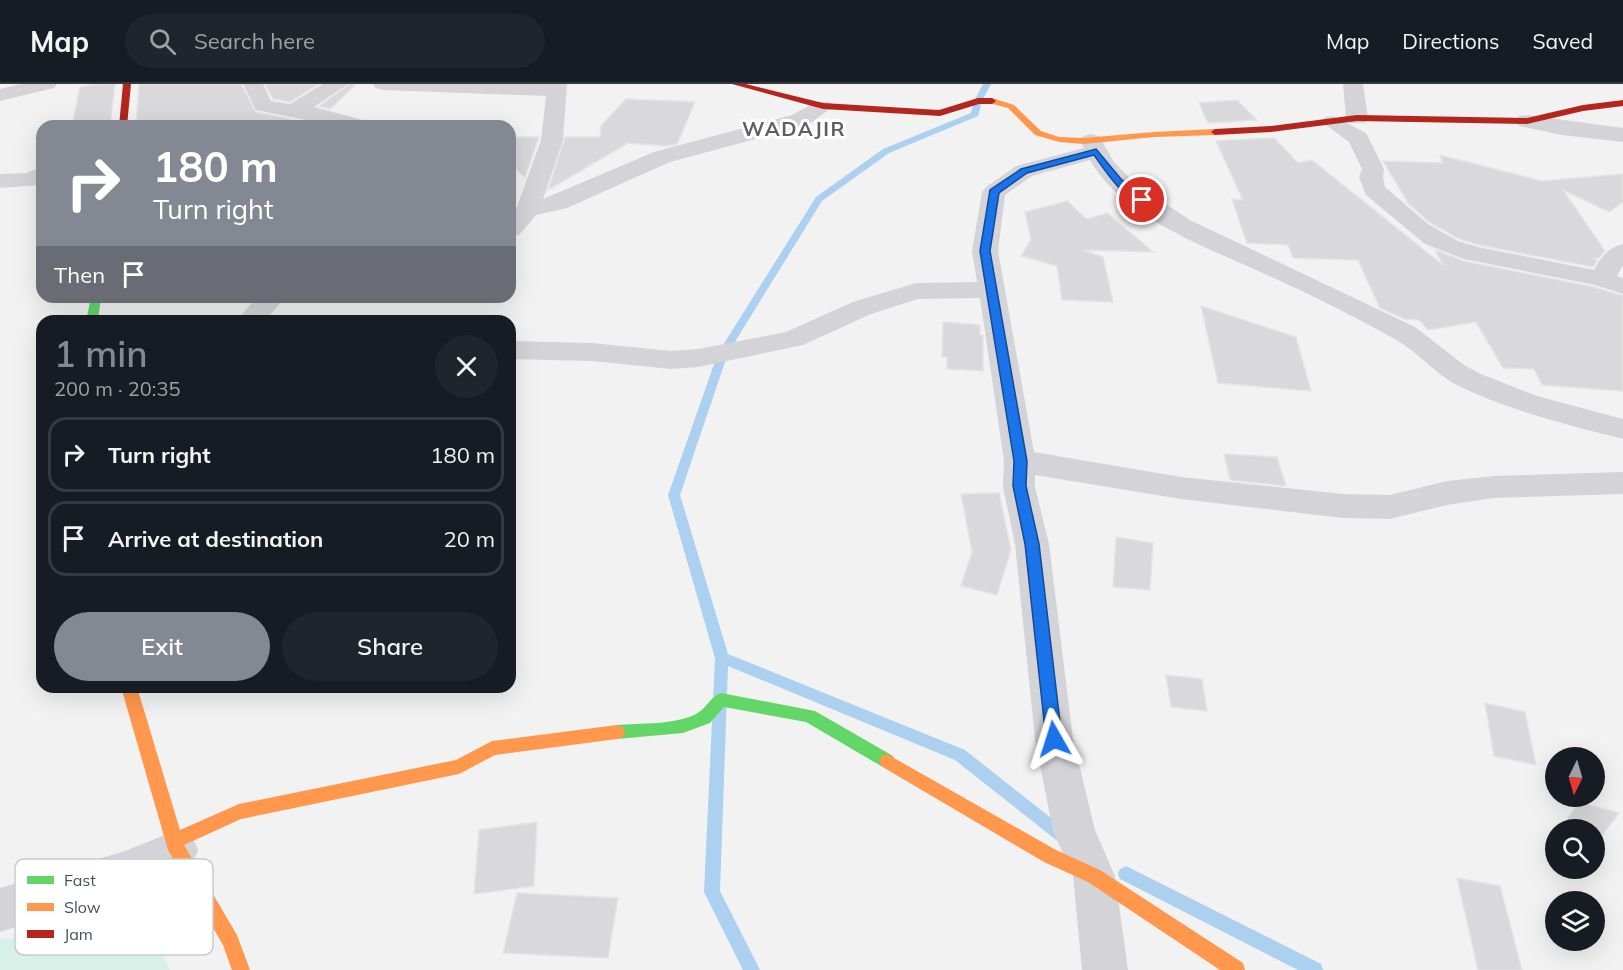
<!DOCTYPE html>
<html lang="en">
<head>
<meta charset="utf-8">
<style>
	:root { --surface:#171b24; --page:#20242c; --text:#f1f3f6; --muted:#9ea1a6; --line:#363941; --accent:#848893 }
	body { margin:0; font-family:Mulish,sans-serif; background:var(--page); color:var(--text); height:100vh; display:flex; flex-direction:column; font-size:22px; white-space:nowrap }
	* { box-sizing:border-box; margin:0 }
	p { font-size:20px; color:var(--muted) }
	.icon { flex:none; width:33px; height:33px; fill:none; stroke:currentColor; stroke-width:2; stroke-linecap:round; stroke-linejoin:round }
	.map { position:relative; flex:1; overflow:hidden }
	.drawer { position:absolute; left:36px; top:231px; width:480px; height:378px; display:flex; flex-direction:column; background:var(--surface); border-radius:18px; box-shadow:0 6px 24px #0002 }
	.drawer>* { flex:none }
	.guide { position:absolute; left:36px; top:36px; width:480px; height:183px; border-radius:18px; box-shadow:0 6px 24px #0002; background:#848893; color:#fff; overflow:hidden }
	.needle { width:39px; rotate:185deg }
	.fabs { position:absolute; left:1545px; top:663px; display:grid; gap:12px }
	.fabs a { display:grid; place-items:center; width:60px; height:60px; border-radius:50%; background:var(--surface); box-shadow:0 6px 24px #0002; font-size:30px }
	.pin { position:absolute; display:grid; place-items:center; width:51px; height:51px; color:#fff; margin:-26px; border:3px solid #fff; border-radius:50%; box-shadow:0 2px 6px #0007 }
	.me { position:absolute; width:66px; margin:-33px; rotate:354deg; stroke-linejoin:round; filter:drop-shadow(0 0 4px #0008) }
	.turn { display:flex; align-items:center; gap:21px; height:126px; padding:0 18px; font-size:27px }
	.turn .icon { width:78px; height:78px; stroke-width:2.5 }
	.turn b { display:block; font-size:42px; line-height:51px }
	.then { display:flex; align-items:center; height:57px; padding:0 18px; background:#0003; gap:12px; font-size:22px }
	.round { display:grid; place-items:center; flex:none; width:63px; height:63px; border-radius:32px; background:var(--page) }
	.head { display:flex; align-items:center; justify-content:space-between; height:102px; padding:0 18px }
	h1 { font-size:36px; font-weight:600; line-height:45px; color:var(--accent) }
	.primary-button { display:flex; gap:12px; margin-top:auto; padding:12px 18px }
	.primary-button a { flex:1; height:69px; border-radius:36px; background:var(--accent); color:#fff; font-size:24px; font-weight:600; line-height:69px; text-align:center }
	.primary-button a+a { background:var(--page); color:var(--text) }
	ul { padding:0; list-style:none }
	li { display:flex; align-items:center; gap:18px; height:75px; margin:0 12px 9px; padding:0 6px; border:3px solid var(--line); border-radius:18px }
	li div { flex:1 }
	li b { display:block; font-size:22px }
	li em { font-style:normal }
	header { display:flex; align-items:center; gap:36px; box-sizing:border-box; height:84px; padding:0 30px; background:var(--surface); border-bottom:2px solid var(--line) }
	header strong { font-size:28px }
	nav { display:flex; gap:33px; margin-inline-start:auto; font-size:21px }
	.search { width:420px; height:54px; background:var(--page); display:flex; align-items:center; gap:15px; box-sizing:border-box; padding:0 21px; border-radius:33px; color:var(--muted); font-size:22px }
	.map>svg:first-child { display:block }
	.green { fill:#d7f1e8 }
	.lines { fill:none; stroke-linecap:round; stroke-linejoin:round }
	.stream { fill:#abd0f0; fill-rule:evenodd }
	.building { fill:#d9d9db; stroke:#e4e4e5; stroke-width:1.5 }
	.street { fill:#d4d4d8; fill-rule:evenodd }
	.fast { fill:#63d668; fill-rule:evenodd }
	.slow { fill:#ff974d; fill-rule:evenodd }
	.jam { fill:#b3261e; fill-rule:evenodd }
	.route { fill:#1a73e8; stroke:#114b97; stroke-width:1.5 }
	.labels { text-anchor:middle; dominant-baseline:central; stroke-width:6; stroke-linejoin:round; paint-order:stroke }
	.far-district-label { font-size:20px; font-weight:bold; letter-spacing:1.5px; fill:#5d5f67; stroke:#fff }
	.key { fill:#fff; stroke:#c8cacf; stroke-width:1.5 }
	.key-label { font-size:16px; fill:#484f60 }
</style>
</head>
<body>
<header>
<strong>Map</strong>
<div class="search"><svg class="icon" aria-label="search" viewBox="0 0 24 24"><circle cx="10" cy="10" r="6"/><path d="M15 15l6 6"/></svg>Search here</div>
<nav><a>Map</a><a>Directions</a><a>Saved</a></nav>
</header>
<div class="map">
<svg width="1623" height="886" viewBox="0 0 1623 886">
	<rect width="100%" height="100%" fill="#f3f2f2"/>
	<path class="green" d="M151,844L170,886H0V855Z"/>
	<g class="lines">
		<g class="stream">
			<path d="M983,0H991L982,17L978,32L889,69L822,117L728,269L680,411L728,570L965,666L1070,749L1073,754L1070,759L1065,761L1060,759L955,676L728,582L720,807L760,886H743L704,808L715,574L668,411L718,269L816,113L883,65L971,29L974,17Z"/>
			<path d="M1126,782L1321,880L1323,886H1298L1120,795L1118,790L1120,785Z"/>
		</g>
	</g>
	<g class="building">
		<path d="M99,0H115L110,42H72L80,3Z"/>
		<path d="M139,0H241L256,28L314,40L136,42Z"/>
		<path d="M265,0H319L290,18L273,15Z"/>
		<path d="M350,0H356L330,25L319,22Z"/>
		<path d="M626,15L695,18L677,60L667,62L628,59L548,106L565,53H600L601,42Z"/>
		<path d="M1237,16L1257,36L1208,39L1199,19Z"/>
		<path d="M510,53H539L525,93L510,81Z"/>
		<path d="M1274,54L1298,79L1312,76L1444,182L1435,166L1464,177L1594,203L1623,212V307L1542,301L1534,285L1503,284L1476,238L1428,246L1419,236L1404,235L1380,224L1358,176L1293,174L1288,161L1247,159L1232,115L1243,116L1216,57Z"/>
		<path d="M1440,71L1542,97L1623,90V118L1609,128L1563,106L1605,167L1599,174H1594L1597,177L1593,183L1479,161L1459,155L1429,138L1408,119L1383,77L1443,79Z"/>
		<path d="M1067,117L1087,135L1107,129L1153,168L1083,166L1103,173L1113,218L1062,216L1057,182L1021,172L1031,156L1025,128Z"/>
		<path d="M1201,222L1296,253L1311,307L1218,299Z"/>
		<path d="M943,238L980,241V251H983V287L947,285V273H942Z"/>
		<path d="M1224,370L1277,373L1286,402L1230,396Z"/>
		<path d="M999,409L1011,466L997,511L961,502L972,468L961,410Z"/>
		<path d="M1116,453L1153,459L1150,506L1113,503Z"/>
		<path d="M1166,591L1202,595L1207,627L1171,623Z"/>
		<path d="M1485,619L1525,628L1536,681L1494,672Z"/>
		<path d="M1579,718L1619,729L1594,762V746H1560Z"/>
		<path d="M537,738L534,802L474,810L479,746Z"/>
		<path d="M1457,794L1500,802L1522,886H1478Z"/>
		<path d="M517,809L618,814L608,874L503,869Z"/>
	</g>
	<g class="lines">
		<g class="street">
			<path d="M21,0H57L54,4L0,17V5Z"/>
			<path d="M243,0H263L271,17L290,20L323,0H348L314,23L366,37L369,42H335L256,26Z"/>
			<path d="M373,0H567L563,56L543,115L654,68L792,31L816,18H830L834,22L808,41L670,78L567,124L536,131L519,151L510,153V131L517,123L541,56L546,12L383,6L376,4Z"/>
			<path d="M1343,0H1363L1368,34L1365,39H1349L1346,34Z"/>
			<path d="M1527,31L1623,44V58L1562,51L1519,42L1516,37L1519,32Z"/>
			<path d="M1333,32L1366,49L1384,85L1383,93L1385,103L1428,140L1458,157L1478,163L1594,186C1601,173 1608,164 1623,160V181L1617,192L1623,194V210L1595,201L1464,175L1425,160L1366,111L1359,93L1362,85L1349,58L1322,38L1325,33Z"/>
			<path d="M1091,50L1099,52L1114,78L1134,99L1190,136L1415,243L1464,281L1481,290L1537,312L1623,335V355C1569,341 1514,328 1463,304C1436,292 1419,268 1393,254C1352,231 1309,210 1267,191C1209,164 1122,134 1090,76L1032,92L1005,111L998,167L1034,368L1181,393L1343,410L1390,411L1447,397L1494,392L1623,388V410L1494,414L1447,421L1390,435L1343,434L1181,415L1035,391V403L1049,460L1073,655L1095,746L1115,792L1128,886H1082L1073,792L1053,747L1035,655L1015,460L1003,403L1004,377L980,214L918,215L871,230L803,261L698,283L671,285L592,277L510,275V257L592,259L671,267L698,265L786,248L853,218L916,199L977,198L972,167L982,108L986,103L1016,82L1084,64L1080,57L1083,52Z"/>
			<path d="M42,82L40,101L0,104V90L27,89Z"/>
			<path d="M257,213H285L265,237H236Z"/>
			<path d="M177,746L192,752L198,766L192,780L126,808L0,848V804L125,767Z"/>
		</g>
		<g class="fast">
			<path d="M91,213H101L98,237H86Z"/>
			<path d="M721,609L815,627L893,672L895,677L893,682L887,684L881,682L806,638L724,623L710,639L683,649L617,655L611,653L609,648L611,643L617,641C642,639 674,641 696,630C706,625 710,613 721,609Z"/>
		</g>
		<g class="slow">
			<path d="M992,14L1014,21L1041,47L1059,53L1084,54L1154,48L1215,45L1219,48L1215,51L1154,53L1084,60L1059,58L1035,51L1008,24L989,19L988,17Z"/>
			<path d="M121,603H137L180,746L239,720L456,676L492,657L617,641L623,643L625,648L623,653L617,655L495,671L459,690L241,735L184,761L237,851L250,886H232L223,861L168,766Z"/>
			<path d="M887,670L1056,766L1100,786L1243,879L1245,886H1220L1088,798L1044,778L881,682L879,677L881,672Z"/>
		</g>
		<g class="jam">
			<path d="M123,0H131L127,42H119Z"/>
			<path d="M732,0H746L823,19L939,26L978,14H992L996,17L992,20H979L940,32L823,25Z"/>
			<path d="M1623,16V22L1583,27L1527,40L1357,37L1271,48L1215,51L1211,48L1215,45L1271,42L1357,31L1527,34L1583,21Z"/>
		</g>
	</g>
	<path class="route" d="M1096,65L1121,95L1145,114V118C1126,120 1104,85 1094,71L1027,89L999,109L990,167L1027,377L1026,402L1039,460L1062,655L1060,660H1048L1046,655L1025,460L1013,402L1014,377L980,167L990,106L1021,85Z"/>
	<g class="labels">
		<g class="far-district-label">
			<text x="794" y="44">WADAJIR</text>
		</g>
	</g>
	<rect x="15" y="775" width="198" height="96" rx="9" class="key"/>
	<rect x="27" y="792" width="27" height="8" fill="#63d668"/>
	<rect x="27" y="819" width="27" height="8" fill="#ff974d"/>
	<rect x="27" y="846" width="27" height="8" fill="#b3261e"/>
	<g class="key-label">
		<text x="64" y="802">Fast</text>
		<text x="64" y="829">Slow</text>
		<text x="64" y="856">Jam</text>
	</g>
</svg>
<div class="fabs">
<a><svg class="needle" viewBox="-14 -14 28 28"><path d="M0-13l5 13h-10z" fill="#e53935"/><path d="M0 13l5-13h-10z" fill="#9ea1a6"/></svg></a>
<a><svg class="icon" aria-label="search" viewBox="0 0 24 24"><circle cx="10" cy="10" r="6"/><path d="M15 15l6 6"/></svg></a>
<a><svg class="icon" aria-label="layers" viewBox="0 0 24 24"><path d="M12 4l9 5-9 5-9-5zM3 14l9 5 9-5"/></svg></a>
</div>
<div class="pin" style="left:1142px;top:116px;background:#d93025"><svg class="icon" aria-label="arrive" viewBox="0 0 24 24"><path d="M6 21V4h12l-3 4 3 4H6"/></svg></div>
<svg class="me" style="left:1054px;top:655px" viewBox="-20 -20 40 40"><path d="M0-17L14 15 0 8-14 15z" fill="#1a73e8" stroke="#fff" stroke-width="4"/></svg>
<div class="guide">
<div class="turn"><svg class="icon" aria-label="right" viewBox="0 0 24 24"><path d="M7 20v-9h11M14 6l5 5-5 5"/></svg><div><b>180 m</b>Turn right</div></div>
<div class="then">Then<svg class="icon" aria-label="arrive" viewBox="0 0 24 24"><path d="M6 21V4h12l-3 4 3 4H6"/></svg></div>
</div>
<section class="drawer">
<div class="head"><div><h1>1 min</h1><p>200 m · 20:35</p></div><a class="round"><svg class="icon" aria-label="close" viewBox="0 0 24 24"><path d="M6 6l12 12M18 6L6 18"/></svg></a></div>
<ul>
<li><svg class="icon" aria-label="right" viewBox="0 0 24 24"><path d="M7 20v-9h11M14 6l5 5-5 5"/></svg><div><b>Turn right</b></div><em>180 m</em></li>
<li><svg class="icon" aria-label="arrive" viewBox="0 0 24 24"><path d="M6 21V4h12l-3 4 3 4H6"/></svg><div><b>Arrive at destination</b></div><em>20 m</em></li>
</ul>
<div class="primary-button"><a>Exit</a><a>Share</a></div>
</section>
</div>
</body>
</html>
